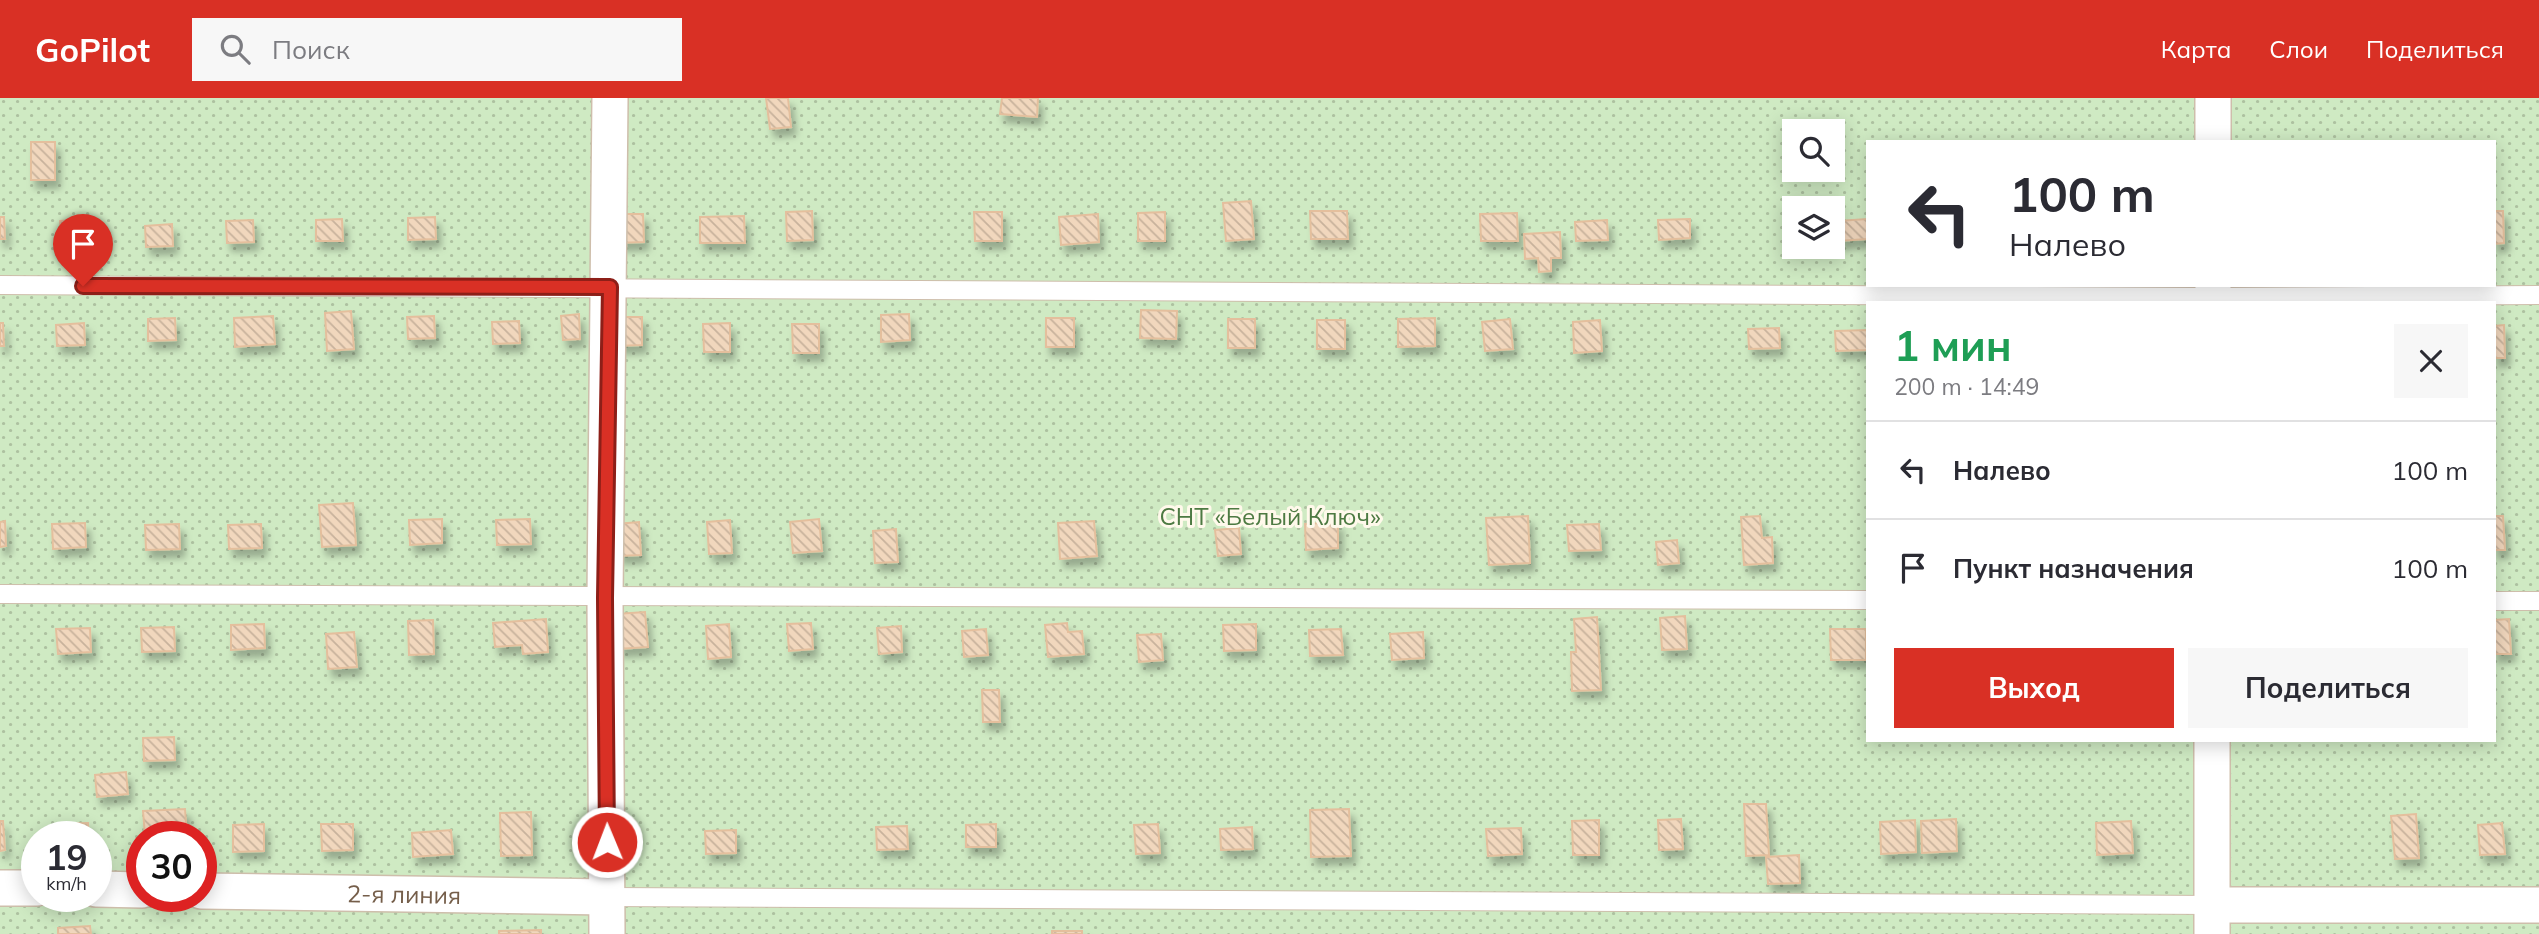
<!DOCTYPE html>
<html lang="ru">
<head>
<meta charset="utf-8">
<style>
	:root { --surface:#fff; --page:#f7f7f7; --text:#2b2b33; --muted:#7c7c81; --line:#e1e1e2; --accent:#d93025 }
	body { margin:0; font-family:Mulish,sans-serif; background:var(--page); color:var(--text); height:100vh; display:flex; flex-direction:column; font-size:26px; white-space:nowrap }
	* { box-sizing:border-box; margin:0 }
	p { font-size:23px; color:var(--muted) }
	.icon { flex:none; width:38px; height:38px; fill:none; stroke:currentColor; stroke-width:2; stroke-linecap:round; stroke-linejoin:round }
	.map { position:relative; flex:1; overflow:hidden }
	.side { position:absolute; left:1866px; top:203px; width:630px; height:441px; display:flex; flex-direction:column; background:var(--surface); border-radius:0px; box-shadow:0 4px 18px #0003 }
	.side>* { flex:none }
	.guide { position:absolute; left:1866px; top:42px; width:630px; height:147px; border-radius:0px; box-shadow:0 4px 18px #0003; background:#fff; color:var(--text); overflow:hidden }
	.tools { position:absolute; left:1782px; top:21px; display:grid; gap:14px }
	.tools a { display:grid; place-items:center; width:63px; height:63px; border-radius:0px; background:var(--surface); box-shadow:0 4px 18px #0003; font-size:35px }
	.speed { position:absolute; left:21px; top:723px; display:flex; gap:14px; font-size:35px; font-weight:700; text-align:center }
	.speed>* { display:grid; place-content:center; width:91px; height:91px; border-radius:50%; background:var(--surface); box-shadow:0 4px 18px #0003; line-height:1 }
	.speed small { font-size:18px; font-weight:400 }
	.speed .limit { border:10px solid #d22; background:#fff; color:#111 }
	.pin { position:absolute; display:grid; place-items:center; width:60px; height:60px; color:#fff; margin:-72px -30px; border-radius:50% 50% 50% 0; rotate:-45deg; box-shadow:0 0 7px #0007 }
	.pin .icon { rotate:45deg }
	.me { position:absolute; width:77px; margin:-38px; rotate:359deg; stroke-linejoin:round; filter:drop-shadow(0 0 5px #0008) }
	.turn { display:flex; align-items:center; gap:24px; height:147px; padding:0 28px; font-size:32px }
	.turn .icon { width:91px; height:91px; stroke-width:2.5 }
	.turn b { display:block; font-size:49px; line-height:60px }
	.round { display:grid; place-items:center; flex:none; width:74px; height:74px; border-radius:0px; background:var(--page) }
	.summary { display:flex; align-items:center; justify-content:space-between; height:119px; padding:0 28px }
	h1 { font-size:42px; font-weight:700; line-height:52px; color:#1e9e55 }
	.button { display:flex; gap:14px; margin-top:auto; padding:14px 28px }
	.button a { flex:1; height:80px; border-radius:0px; background:var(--accent); color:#fff; font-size:28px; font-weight:700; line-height:80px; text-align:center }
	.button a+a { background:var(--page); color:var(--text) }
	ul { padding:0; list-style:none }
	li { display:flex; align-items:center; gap:21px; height:98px; padding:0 28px; border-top:2px solid var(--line) }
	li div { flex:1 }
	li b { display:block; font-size:26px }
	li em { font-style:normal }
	header { display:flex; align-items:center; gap:42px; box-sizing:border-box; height:98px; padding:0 35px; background:var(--accent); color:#fff }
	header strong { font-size:33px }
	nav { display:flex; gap:38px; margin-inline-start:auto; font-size:24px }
	.search { width:490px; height:63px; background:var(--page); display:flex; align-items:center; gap:18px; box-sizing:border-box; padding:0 24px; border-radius:0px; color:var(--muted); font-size:26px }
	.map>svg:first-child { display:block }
	.grass { fill:url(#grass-dots); fill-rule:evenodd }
	.building { fill:url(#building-back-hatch); stroke:#e4bf9d; stroke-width:2; filter:url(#shadow) }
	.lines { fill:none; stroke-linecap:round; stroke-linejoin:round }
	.lane-casing { stroke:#cebeab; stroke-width:20 }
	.street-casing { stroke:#cebeab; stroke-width:38 }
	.lane { stroke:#fff; stroke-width:18 }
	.street { stroke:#fff; stroke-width:35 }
	.route-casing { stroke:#8d1f18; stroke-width:18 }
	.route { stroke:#d93025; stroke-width:12 }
	.labels { text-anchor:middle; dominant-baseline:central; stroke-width:6; stroke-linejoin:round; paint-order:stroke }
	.park-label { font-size:24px; fill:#4d7a42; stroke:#fff9eb }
	.street-label { font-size:24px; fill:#755e4a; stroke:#fff9eb }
</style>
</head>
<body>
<header>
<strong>GoPilot</strong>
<div class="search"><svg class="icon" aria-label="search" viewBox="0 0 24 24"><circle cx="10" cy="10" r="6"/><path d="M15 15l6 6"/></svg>Поиск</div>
<nav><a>Карта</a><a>Слои</a><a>Поделиться</a></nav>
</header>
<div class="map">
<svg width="2539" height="836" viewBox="0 0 2539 836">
	<defs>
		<pattern id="grass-dots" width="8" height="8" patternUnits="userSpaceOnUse" patternTransform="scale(1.75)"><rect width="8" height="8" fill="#cfeac3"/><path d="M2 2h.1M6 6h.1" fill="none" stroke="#adc1a0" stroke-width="1.8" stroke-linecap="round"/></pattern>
		<pattern id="building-back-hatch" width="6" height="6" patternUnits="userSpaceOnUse" patternTransform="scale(1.75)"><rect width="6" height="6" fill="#f1d7bd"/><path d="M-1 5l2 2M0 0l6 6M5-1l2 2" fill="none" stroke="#c8b29c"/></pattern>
		<filter id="shadow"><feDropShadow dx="4.5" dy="8" stdDeviation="3.5" flood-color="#0004"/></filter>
	</defs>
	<rect width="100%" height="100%" fill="#fcf5e5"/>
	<path class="grass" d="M0,0H2539V836H0ZM1794,33H1832V72H1794ZM1867,44H2494V187H1867ZM1794,110H1832V149H1794ZM1867,205H2494V642H1867ZM37,738H96V798H37ZM142,738H201V798H142Z"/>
	<g class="building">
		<path d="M766,0H788L791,29L770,31Z"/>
		<path d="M1002,0H1038L1037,19L1000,16Z"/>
		<rect x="31" y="44" width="24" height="38"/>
		<path d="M1251,103L1254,141L1226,143L1223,105Z"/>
		<path d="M812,113L813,142L787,143L786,114Z"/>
		<path d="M1310,113H1347L1348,141H1311Z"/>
		<path d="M2494,113H2503L2504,145L2494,146Z"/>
		<path d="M974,114H1002V143H975Z"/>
		<path d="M1165,114V143H1138V115Z"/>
		<path d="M1517,115L1518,143H1481L1480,116Z"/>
		<path d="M617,116H643L644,144L617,145Z"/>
		<path d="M1098,116L1099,144L1061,147L1059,119Z"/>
		<path d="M744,118L745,145H700V119Z"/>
		<path d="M0,119H4L5,141H0Z"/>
		<path d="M435,119L436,141L408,142V120Z"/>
		<path d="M87,121L88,143L60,144V123Z"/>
		<path d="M342,121L343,143H316V122Z"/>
		<path d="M1690,121V140L1659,142L1658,122Z"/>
		<path d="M1867,121V141L1838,143V123Z"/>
		<path d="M253,122L254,144L227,145L226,123Z"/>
		<path d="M1607,122L1608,142L1576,143L1575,124Z"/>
		<path d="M172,126L173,148L146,149L145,128Z"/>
		<path d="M1560,134L1561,160H1551V173L1539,174L1538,160L1525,161L1524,136Z"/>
		<path d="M1141,212L1177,213L1176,241L1140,240Z"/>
		<path d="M351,213L354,251L327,253L325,215Z"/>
		<path d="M579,216L580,241L563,242L561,218Z"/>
		<path d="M909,216L910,242L881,244V217Z"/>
		<path d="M273,218L275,246L235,249L234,220Z"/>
		<path d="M434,218L435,240L408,241L407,219Z"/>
		<path d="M615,219H642V247L616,248Z"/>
		<path d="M175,220L176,242L148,243V221Z"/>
		<rect x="1046" y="220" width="28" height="29"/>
		<path d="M1435,220V248L1398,249V221Z"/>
		<rect x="1228" y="221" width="27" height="29"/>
		<path d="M1510,221L1513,251L1485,253L1482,224Z"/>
		<rect x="1317" y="222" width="28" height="29"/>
		<path d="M1600,222L1602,253L1574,255L1573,224Z"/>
		<path d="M519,223L520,245L493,246L492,224Z"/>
		<path d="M0,225H3L4,248H0Z"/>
		<path d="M84,225L85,247L57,248L56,227Z"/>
		<path d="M730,225V254H704L703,226Z"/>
		<path d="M792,226H819V255H793Z"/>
		<path d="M2504,227L2505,260H2494V228Z"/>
		<path d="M1779,230L1780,250L1749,251L1748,231Z"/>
		<path d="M1867,232V252L1836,253L1835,233Z"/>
		<path d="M353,405L356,447L322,449L319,407Z"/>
		<path d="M1528,418L1530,465L1489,467L1486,420Z"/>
		<path d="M1760,418L1762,440L1772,439L1773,465L1744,467L1741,419Z"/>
		<path d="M2494,418H2503L2505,452H2494Z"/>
		<path d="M442,421V445L410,447L409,422Z"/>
		<path d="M530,421L531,446L497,447L496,422Z"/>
		<path d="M819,421L822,453L793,455L790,424Z"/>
		<path d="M730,422L732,455L709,456L707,424Z"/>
		<path d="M5,423L6,448L0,449V424Z"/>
		<path d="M1094,423L1097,458L1060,461L1058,425Z"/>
		<path d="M639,424L641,457L618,458L616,426Z"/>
		<path d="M1338,424V450L1306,452L1305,426Z"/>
		<path d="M85,425L86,449L53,451L52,426Z"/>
		<path d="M179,426L180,451L146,452L145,427Z"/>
		<path d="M261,426L262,450L229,451L228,427Z"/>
		<path d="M1599,426L1601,452L1569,453L1567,427Z"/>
		<path d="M1239,430L1241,456L1218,458L1215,432Z"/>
		<path d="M896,431L898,464L875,465L873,433Z"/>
		<path d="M1677,442L1679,465L1658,467L1656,444Z"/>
		<path d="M645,514L648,549L618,551L616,516Z"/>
		<path d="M1685,518L1687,551L1662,552L1660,520Z"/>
		<path d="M1597,519L1601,592L1572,593L1571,554H1576L1574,521Z"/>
		<path d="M546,521L548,554L523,556L522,547L495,549L493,525Z"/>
		<path d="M2509,521L2511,556H2494V522Z"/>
		<path d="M433,522L434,556L409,557L408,523Z"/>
		<path d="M811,525L813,551L789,553L787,526Z"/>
		<path d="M1067,525L1068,534L1082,533L1084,556L1048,559L1045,527Z"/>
		<path d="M264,526L265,550L231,552V527Z"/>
		<path d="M729,526L731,559L708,561L706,528Z"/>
		<path d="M1256,526V552L1224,553L1223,527Z"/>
		<path d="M901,528L902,554L879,556L877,530Z"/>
		<path d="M174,529L175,553L142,554L141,530Z"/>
		<path d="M90,530L91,554L58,556L56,531Z"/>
		<path d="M986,531L988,557L964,559L962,533Z"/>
		<path d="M1341,531L1343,557L1310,558L1309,532Z"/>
		<path d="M1830,531H1866V562H1831Z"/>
		<path d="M354,534L357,569L328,571L326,536Z"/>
		<path d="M1423,534L1424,560L1392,562L1390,536Z"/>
		<path d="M1161,536L1163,562L1139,564L1137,537Z"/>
		<path d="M982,592H999L1000,624H983Z"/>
		<path d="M174,639L175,662L144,663L143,640Z"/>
		<path d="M126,674L128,696L97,699L95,677Z"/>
		<path d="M1744,706H1766L1769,757L1746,758Z"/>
		<path d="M185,711L187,738H145L143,713Z"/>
		<path d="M1349,711L1351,758L1311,759L1310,712Z"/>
		<path d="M531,714L532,757L501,758L500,715Z"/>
		<path d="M2416,716L2419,760L2395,761L2391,718Z"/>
		<path d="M1681,721L1683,751L1659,752L1658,722Z"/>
		<path d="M1956,721L1957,753L1922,755L1921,723Z"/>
		<path d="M1599,722V757H1573L1572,723Z"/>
		<path d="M1915,722L1916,754L1881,756L1880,724Z"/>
		<path d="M0,723H3L5,752L0,753Z"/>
		<path d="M2131,723L2133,755L2097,757L2096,725Z"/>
		<path d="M88,725L89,738H57V726Z"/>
		<path d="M2502,725L2505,756L2480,757L2478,727Z"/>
		<path d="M264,726V753L233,754V727Z"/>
		<path d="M321,726H353V752L322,753Z"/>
		<path d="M996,726V749H966V727Z"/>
		<path d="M1158,726L1160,755L1136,756L1134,727Z"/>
		<path d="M907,728L908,751L877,752L876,729Z"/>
		<path d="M1252,729L1253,751L1221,752L1220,731Z"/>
		<path d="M1521,730L1522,756L1488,758L1486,731Z"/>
		<path d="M451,732L453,756L413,759L412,735Z"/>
		<path d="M736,732V755L706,756L705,733Z"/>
		<path d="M1799,757L1800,785L1768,786L1766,759Z"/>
		<path d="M90,828L91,836H58V830Z"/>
		<path d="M541,832V836H499V833Z"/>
		<rect x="1052" y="833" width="30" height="3"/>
	</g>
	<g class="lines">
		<defs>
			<g id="lane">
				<path d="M0,187L2213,199L2539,197"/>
				<path d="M0,496L1867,502"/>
				<path d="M2494,503H2539"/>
				<path d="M607,799L2212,807"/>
			</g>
			<g id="street">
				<path d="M2213,44V0"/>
				<path d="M2213,205V187"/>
				<path d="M0,790H37"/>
				<path d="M96,791L142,792"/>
				<path id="s1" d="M201,793L607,799"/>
				<path d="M2212,807H2539"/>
				<path d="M607,836L605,500L610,0"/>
				<path d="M2212,836V642"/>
			</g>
		</defs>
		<use href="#lane" class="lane-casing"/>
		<use href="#street" class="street-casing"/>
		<use href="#lane" class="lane"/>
		<use href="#street" class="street"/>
	</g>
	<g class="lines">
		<defs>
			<path id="route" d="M83,188L610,189L605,500L607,744"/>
		</defs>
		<use href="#route" class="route-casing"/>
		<use href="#route" class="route"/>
	</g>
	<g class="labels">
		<g class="park-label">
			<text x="1270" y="418">СНТ «Белый Ключ»</text>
		</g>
		<g class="street-label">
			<text stroke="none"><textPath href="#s1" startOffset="203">2-я линия</textPath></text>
		</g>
	</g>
</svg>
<div class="tools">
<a><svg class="icon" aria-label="search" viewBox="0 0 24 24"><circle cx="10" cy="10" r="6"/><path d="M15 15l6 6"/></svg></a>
<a><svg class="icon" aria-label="layers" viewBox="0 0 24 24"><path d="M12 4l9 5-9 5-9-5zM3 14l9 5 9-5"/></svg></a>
</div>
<div class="speed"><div>19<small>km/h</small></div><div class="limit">30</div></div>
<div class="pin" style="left:83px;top:188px;background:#d93025"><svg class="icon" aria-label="arrive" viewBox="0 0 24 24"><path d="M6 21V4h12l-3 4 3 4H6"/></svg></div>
<svg class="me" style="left:607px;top:744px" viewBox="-20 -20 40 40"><circle r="17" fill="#d93025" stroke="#fff" stroke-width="3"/><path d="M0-11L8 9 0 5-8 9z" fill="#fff"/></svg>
<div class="guide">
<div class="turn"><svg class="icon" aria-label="left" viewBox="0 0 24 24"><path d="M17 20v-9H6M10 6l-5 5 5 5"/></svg><div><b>100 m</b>Налево</div></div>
</div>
<section class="side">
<div class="summary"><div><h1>1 мин</h1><p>200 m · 14:49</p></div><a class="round"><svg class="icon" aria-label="close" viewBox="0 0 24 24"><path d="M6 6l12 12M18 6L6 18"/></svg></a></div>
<ul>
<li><svg class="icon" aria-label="left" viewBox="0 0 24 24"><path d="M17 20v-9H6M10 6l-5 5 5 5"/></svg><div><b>Налево</b></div><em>100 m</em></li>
<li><svg class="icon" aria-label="arrive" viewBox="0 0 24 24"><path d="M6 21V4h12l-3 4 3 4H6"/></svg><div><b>Пункт назначения</b></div><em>100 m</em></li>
</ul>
<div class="button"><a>Выход</a><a>Поделиться</a></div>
</section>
</div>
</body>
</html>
